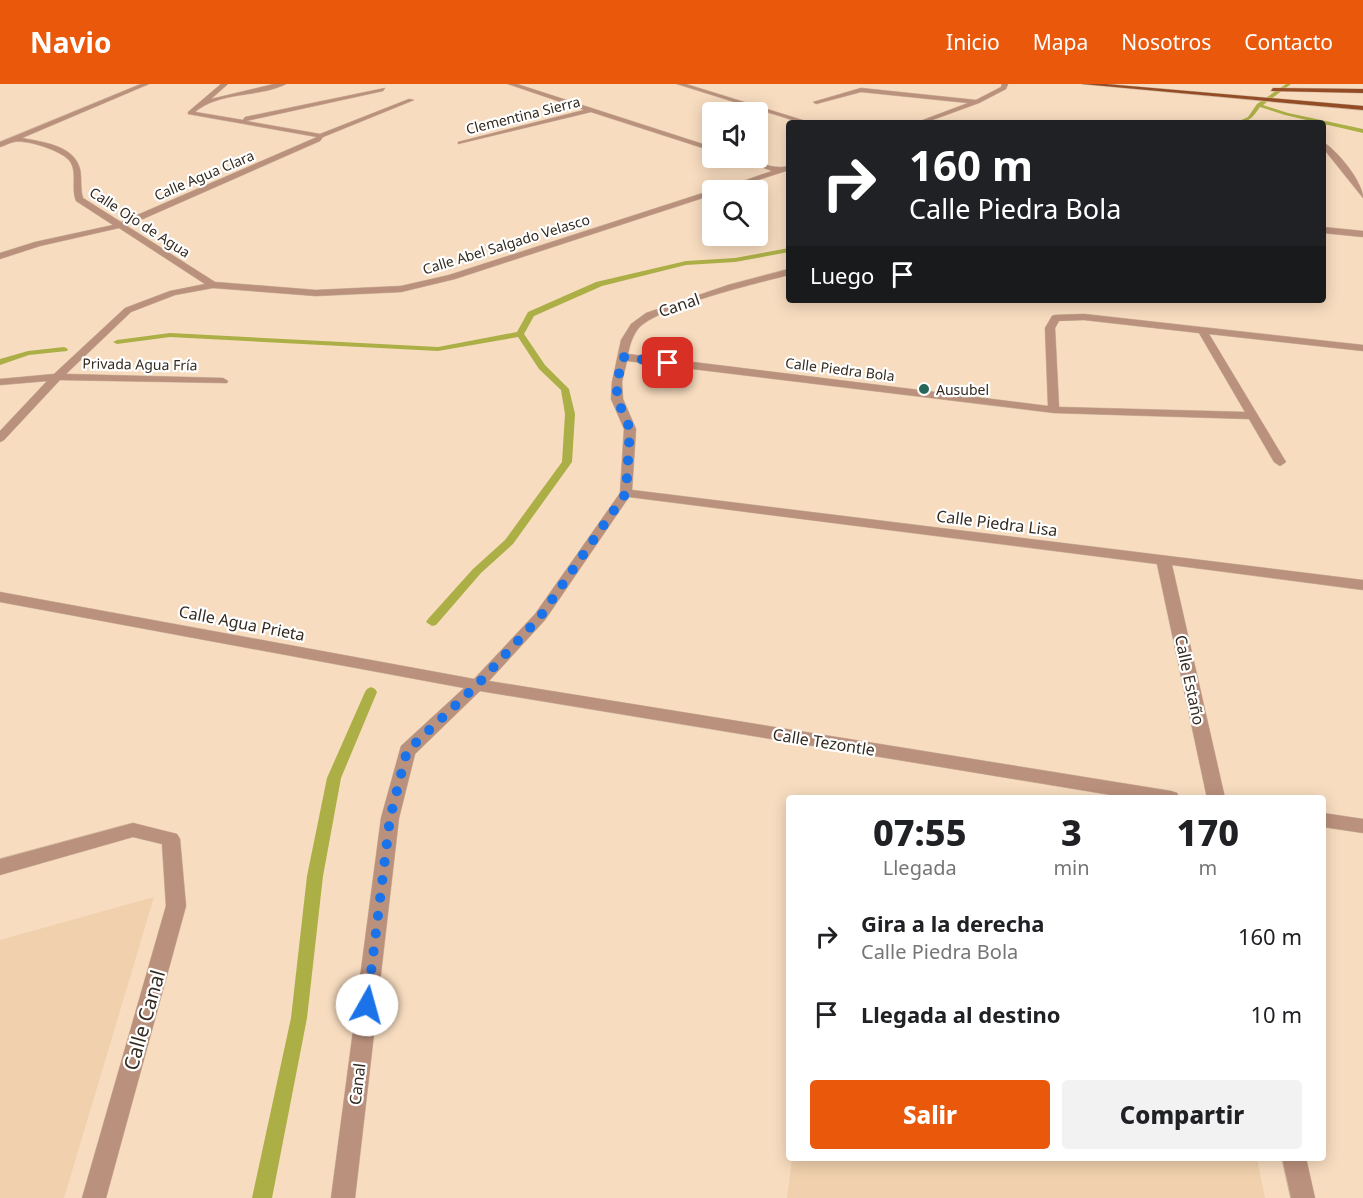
<!DOCTYPE html>
<html lang="es">
<head>
<meta charset="utf-8">
<style>
	:root { --surface:#fff; --page:#f2f2f2; --text:#202124; --muted:#757577; --accent:#ea580c }
	body { margin:0; font-family:"Noto Sans",sans-serif; background:var(--page); color:var(--text); height:100vh; display:flex; flex-direction:column; font-size:22px; white-space:nowrap }
	* { box-sizing:border-box; margin:0 }
	p { font-size:20px; color:var(--muted) }
	.icon { flex:none; width:33px; height:33px; fill:none; stroke:currentColor; stroke-width:2; stroke-linecap:round; stroke-linejoin:round }
	.map { position:relative; flex:1; overflow:hidden }
	.panel { position:absolute; left:786px; top:711px; width:540px; height:366px; display:flex; flex-direction:column; background:var(--surface); border-radius:6px; box-shadow:0 3px 15px #0003 }
	.panel>* { flex:none }
	.hud { position:absolute; left:786px; top:36px; width:540px; height:183px; border-radius:6px; box-shadow:0 3px 15px #0003; background:#202124; color:#fff; overflow:hidden }
	.fabs { position:absolute; left:702px; top:18px; display:grid; gap:12px }
	.fabs a { display:grid; place-items:center; width:66px; height:66px; border-radius:6px; background:var(--surface); box-shadow:0 3px 15px #0003; font-size:30px }
	.pin { position:absolute; display:grid; place-items:center; width:51px; height:51px; color:#fff; margin:-26px; border-radius:12px; box-shadow:0 3px 9px #0006 }
	.me { position:absolute; width:66px; margin:-33px; rotate:7deg; stroke-linejoin:round; filter:drop-shadow(0 0 4px #0008) }
	.turn { display:flex; align-items:center; gap:21px; height:126px; padding:0 24px; font-size:27px }
	.turn .icon { width:78px; height:78px; stroke-width:2.5 }
	.turn b { display:block; font-size:42px; line-height:51px }
	.then { display:flex; align-items:center; height:57px; padding:0 24px; background:#0003; gap:12px; font-size:22px }
	.eta { display:flex; justify-content:space-evenly; align-items:center; height:102px; text-align:center }
	.eta b { font-size:36px; font-weight:800; line-height:42px }
	.button { display:flex; gap:12px; margin-top:auto; padding:12px 24px }
	.button a { flex:1; height:69px; border-radius:6px; background:var(--accent); color:#fff; font-size:24px; font-weight:800; line-height:69px; text-align:center }
	.button a+a { background:var(--page); color:var(--text) }
	ul { padding:0; list-style:none }
	li { display:flex; align-items:center; gap:18px; height:78px; padding:0 24px }
	li div { flex:1 }
	li b { display:block; font-size:22px }
	li em { font-style:normal }
	header { display:flex; align-items:center; gap:36px; box-sizing:border-box; height:84px; padding:0 30px; background:var(--accent); color:#fff }
	header strong { font-size:28px }
	nav { display:flex; gap:33px; margin-inline-start:auto; font-size:21px }
	.map>svg:first-child { display:block }
	.built { fill:#f0d0ad }
	.lines { fill:none; stroke-linecap:round; stroke-linejoin:round }
	.stream { fill:#abaf46; fill-rule:evenodd }
	.minor-casing { stroke:#d0b89f; stroke-width:1 }
	.major-casing { stroke:#d0b89f; stroke-width:1 }
	.minor { fill:#ba917d; fill-rule:evenodd }
	.major { fill:#934c25; fill-rule:evenodd }
	.route { stroke:#1a73e8; stroke-width:10; stroke-dasharray:0 18 }
	.poi-dot { fill:#256858; stroke:#fff; stroke-width:2 }
	.labels { text-anchor:middle; dominant-baseline:central; stroke-width:4.5; stroke-linejoin:round; paint-order:stroke }
	.far-street-label { font-size:14px; fill:#342a1f; stroke:#fff }
	.far-poi-label { font-size:14px; fill:#342a1f; stroke:#fff; text-anchor:start }
	.street-label { font-size:16px; fill:#342a1f; stroke:#fff }
	.near-street-label { font-size:20px; fill:#342a1f; stroke:#fff }
</style>
</head>
<body>
<header>
<strong>Navio</strong>
<nav><a>Inicio</a><a>Mapa</a><a>Nosotros</a><a>Contacto</a></nav>
</header>
<div class="map">
<svg width="1363" height="1114" viewBox="0 0 1363 1114">
	<rect width="100%" height="100%" fill="#f7dcbf"/>
	<g class="built">
		<path d="M154,813L64,1114H0V856Z"/>
		<path d="M792,1074H1257L1265,1114H787Z"/>
	</g>
	<g class="lines">
		<g class="stream">
			<path d="M1286,0H1291L1263,21L1288,29L1363,45V49L1285,31L1260,23C1253,33 1249,39 1235,39L1248,33L1257,20Z"/>
			<path d="M789,164V168L735,178L686,181L602,202L534,232L524,250L545,281L569,305L575,330L572,378L513,460L481,489L436,541L432,542L426,538L428,535L473,485L505,456L562,378L565,330L561,306L539,285L518,253L438,267L170,253L117,260L113,258L117,256L170,249L438,263L517,248L528,228L596,198L686,177L735,174Z"/>
			<path d="M64,263L68,265L67,267L29,271L0,281V275L28,267Z"/>
			<path d="M371,603L375,605L377,608L341,694L323,792L307,934L272,1114H252L291,934L307,792L327,694L365,608L367,605Z"/>
		</g>
		<defs>
			<g id="minor">
				<path d="M141,0H149L22,54C42,58 74,61 80,85C82,94 80,104 83,114L121,138L317,53L188,30V28L221,0H228L211,15L274,0H286C258,14 220,7 195,28L243,36L245,33L385,4L383,7L246,37L320,50L409,15L414,16L323,53L320,57L127,142L215,198L316,206L401,202L449,191L709,107H712V111L455,195L401,208L316,212L213,204L175,211L131,228L66,290L223,294L228,297L227,299L60,296L4,356L0,358V347L47,297L0,301V295L54,290L125,224L170,207L205,200L119,144L40,162L0,175V169L35,158L113,141L76,117C71,105 77,90 71,79C65,67 25,55 14,58C9,59 4,62 0,63V58Z"/>
				<path d="M508,0H517L712,63V67L591,28L458,60V58L584,26Z"/>
				<path d="M677,0H686L812,39H802Z"/>
				<path d="M1002,0H1008L1006,5L979,19L924,39H915L968,19L861,8L816,20L813,18L861,4L976,16L1001,3Z"/>
				<path d="M1323,58C1337,66 1363,98 1363,114L1323,64Z"/>
				<path d="M735,74C754,74 771,87 789,82V86L727,106H717L772,87Z"/>
				<path d="M1323,143L1363,147V153L1323,149Z"/>
				<path d="M789,185V191C758,199 656,223 638,245C632,253 630,261 628,270L1048,322L1045,244L1052,232L1055,231L1084,230L1363,261V267L1209,250L1286,378L1280,382L1274,378L1249,335L1054,329L627,277L622,298L623,315L636,345L632,406L1363,496V506L1172,481L1225,714H1207L1157,480L629,413L545,536L489,597L1171,707L1177,709L1180,714H1129L480,607L415,670L399,734L355,1114H331L381,734L401,662L464,604L0,518V508L474,595L535,530L620,409L624,345L611,315L612,298L621,256L631,240L646,229L728,201ZM1084,236L1199,249L1245,328L1059,323L1055,244L1059,237Z"/>
				<path d="M1323,729L1363,735V749L1323,743Z"/>
				<path d="M133,739L177,750L180,755L186,822L106,1114H82L166,822L162,760L133,753L0,791V775Z"/>
				<path d="M1282,1074H1306L1315,1114H1291Z"/>
			</g>
			<g id="major">
				<path d="M1082,0H1106L1363,22V26Z"/>
				<path d="M1273,4L1363,5V9L1271,7Z"/>
			</g>
		</defs>
		<use href="#minor" class="minor-casing"/>
		<use href="#major" class="major-casing"/>
		<use href="#minor" class="minor"/>
		<use href="#major" class="major"/>
	</g>
	<g class="lines">
		<path class="route" d="M367,921L390,734L407,667L477,601L540,533L626,409L630,345L617,315V298L623,273L668,279"/>
	</g>
	<circle class="poi-dot" cx="924" cy="305" r="6"/>
	<g class="labels">
		<g class="far-street-label">
			<text transform="translate(523 31) rotate(-14)">Clementina Sierra</text>
			<text transform="translate(204 91) rotate(-23)">Calle Agua Clara</text>
			<text transform="translate(140 138) rotate(33)">Calle Ojo de Agua</text>
			<text transform="translate(506 160) rotate(-17)">Calle Abel Salgado Velasco</text>
			<text transform="translate(140 280) rotate(1)">Privada Agua Fría</text>
			<text transform="translate(840 285) rotate(7)">Calle Piedra Bola</text>
		</g>
		<g class="far-poi-label">
			<text x="936" y="305">Ausubel</text>
		</g>
		<g class="street-label">
			<text transform="translate(679 221) rotate(-19)">Canal</text>
			<text transform="translate(997 439) rotate(7)">Calle Piedra Lisa</text>
			<text transform="translate(242 539) rotate(11)">Calle Agua Prieta</text>
			<text transform="translate(1190 596) rotate(78)">Calle Estaño</text>
			<text transform="translate(824 658) rotate(9)">Calle Tezontle</text>
			<text transform="translate(357 1000) rotate(-83)">Canal</text>
		</g>
		<g class="near-street-label">
			<text transform="translate(144 936) rotate(-74)">Calle Canal</text>
		</g>
	</g>
</svg>
<div class="fabs">
<a><svg class="icon" aria-label="sound" viewBox="0 0 24 24"><path d="M4 9h4l5-4v14l-5-4H4zM17 9q2 3 0 6"/></svg></a>
<a><svg class="icon" aria-label="search" viewBox="0 0 24 24"><circle cx="10" cy="10" r="6"/><path d="M15 15l6 6"/></svg></a>
</div>
<div class="pin" style="left:668px;top:279px;background:#d93025"><svg class="icon" aria-label="arrive" viewBox="0 0 24 24"><path d="M6 21V4h12l-3 4 3 4H6"/></svg></div>
<svg class="me" style="left:367px;top:921px" viewBox="-20 -20 40 40"><circle r="19" fill="#fff"/><path d="M0-13L10 11 0 6-10 11z" fill="#1a73e8"/></svg>
<div class="hud">
<div class="turn"><svg class="icon" aria-label="right" viewBox="0 0 24 24"><path d="M7 20v-9h11M14 6l5 5-5 5"/></svg><div><b>160 m</b>Calle Piedra Bola</div></div>
<div class="then">Luego<svg class="icon" aria-label="arrive" viewBox="0 0 24 24"><path d="M6 21V4h12l-3 4 3 4H6"/></svg></div>
</div>
<section class="panel">
<div class="eta">
<div><b>07:55</b><p>Llegada</p></div>
<div><b>3</b><p>min</p></div>
<div><b>170</b><p>m</p></div>
</div>
<ul>
<li><svg class="icon" aria-label="right" viewBox="0 0 24 24"><path d="M7 20v-9h11M14 6l5 5-5 5"/></svg><div><b>Gira a la derecha</b><p>Calle Piedra Bola</p></div><em>160 m</em></li>
<li><svg class="icon" aria-label="arrive" viewBox="0 0 24 24"><path d="M6 21V4h12l-3 4 3 4H6"/></svg><div><b>Llegada al destino</b></div><em>10 m</em></li>
</ul>
<div class="button"><a>Salir</a><a>Compartir</a></div>
</section>
</div>
</body>
</html>
